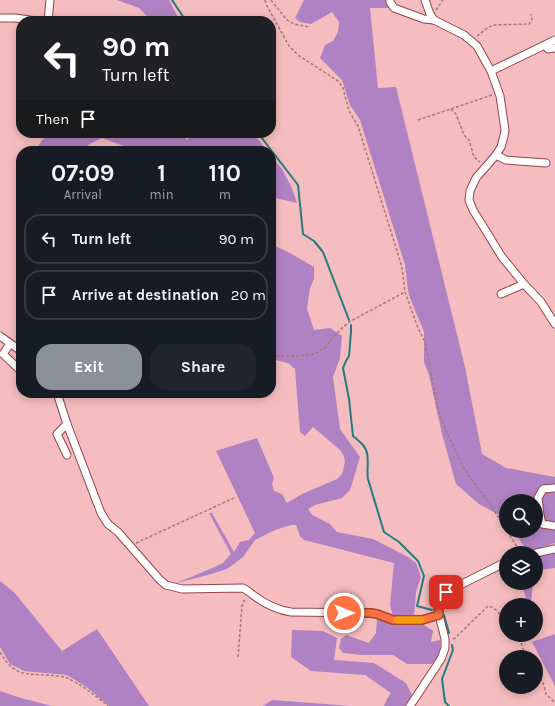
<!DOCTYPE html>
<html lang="en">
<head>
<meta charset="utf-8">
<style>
	:root { --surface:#171b24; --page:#20242c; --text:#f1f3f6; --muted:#9ea1a6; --line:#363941; --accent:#8c9099 }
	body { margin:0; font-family:Karla,sans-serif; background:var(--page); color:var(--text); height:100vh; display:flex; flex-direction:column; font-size:15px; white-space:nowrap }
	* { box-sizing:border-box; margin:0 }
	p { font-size:13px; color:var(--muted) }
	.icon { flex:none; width:22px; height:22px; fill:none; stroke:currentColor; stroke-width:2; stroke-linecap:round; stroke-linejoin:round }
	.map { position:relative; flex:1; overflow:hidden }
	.panel { position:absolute; left:16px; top:146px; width:260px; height:252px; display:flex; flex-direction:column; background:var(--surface); border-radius:16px; box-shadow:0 2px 10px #0003 }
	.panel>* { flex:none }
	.banner { position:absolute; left:16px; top:16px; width:260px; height:122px; border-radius:16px; box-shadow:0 2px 10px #0003; background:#202124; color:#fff; overflow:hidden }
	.controls { position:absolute; left:499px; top:494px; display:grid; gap:8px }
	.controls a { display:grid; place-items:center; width:44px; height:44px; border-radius:50%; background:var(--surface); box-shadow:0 2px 10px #0003; font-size:20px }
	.pin { position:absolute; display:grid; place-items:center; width:34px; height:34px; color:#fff; margin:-17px; border-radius:8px; box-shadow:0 2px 6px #0006 }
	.me { position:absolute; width:44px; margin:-22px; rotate:90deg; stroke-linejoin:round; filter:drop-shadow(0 0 3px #0008) }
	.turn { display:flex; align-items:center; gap:14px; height:84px; padding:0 20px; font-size:18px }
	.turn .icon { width:52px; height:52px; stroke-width:2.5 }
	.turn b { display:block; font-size:28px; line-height:34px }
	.then { display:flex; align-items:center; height:38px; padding:0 20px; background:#0003; gap:8px; font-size:15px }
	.eta { display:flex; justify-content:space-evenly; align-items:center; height:68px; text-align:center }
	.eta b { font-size:24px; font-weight:700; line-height:28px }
	.cta { display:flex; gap:8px; margin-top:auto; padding:8px 20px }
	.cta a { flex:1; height:46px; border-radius:16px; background:var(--accent); color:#fff; font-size:16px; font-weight:700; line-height:46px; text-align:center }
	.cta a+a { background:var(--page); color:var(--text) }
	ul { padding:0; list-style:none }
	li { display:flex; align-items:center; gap:12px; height:50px; margin:0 8px 6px; padding:0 12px; border:2px solid var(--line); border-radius:16px }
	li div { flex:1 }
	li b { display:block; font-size:15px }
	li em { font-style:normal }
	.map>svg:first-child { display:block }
	.forest { fill:#b182c3 }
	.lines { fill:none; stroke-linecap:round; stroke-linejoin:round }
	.stream { stroke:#257c7e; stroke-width:2 }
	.minor-casing { stroke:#94434b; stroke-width:9 }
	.path { stroke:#a67779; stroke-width:1.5; stroke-dasharray:3 2; stroke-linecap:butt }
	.minor { stroke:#fff; stroke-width:7 }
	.route-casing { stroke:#a6492c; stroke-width:10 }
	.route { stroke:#ff7043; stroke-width:7 }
	.slow { stroke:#f59e0b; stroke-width:7 }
</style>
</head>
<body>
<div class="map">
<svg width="555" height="706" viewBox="0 0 555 706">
	<rect width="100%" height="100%" fill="#f5bdbf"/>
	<g class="forest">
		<path d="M117,0H169L180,21H152L139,8Z"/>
		<path d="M304,0H388L389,8H370L378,88L396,87L465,367L482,454L506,468L555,477V543L537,549H526L513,531H536V501H506V522L501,516L479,504L456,484L442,434L429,375L424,362V332L410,298L408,290L405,265L360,120L350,105L342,80L320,58L325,45L333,41L338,32L339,22L332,12L311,24L300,22L295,18Z"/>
		<path d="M44,133H182L187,140L194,133H253L267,151H137L102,138L88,145L86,151H35V150L44,138Z"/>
		<path d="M271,156L282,169L292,188L297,203L271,197Z"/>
		<path d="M271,244L290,253L314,267V279L310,288L307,309L314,330L330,328L342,336L340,358L333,377L340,429L360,457L350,490L342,498L315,505L308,509L312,515L330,524L337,532L373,539L408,557L416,563L421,577L416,592L414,618H399L393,616L390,605L394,563L304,540L300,536L296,525H291L275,530L255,540L243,557L227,569L208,575L176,583L208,570L223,563L231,554L209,513H212L234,552L240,542L249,540L255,533L216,451L257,438L274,478L272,484L274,491L282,494L287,503L302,494L337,479L342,474L345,462L344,456L340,450L313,427L305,436L300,432L295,369L288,363L271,359Z"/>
		<path d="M555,552V568L538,570L536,572V555Z"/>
		<path d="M0,581L14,592L62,651L97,629L149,706H109L88,688L67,675L24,671L10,664L0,647Z"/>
		<path d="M520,583H533L531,602H528Z"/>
		<path d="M377,618L395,623L424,625L433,631L431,642L440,640C441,652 440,655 432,664H407L393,655H363L343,653L339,648L341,639L346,635L369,643L376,633Z"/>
		<path d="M292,630L323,631L337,638L334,660L374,663L406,683L412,695L405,706H384L387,699L391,693L365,675L311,671L291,657Z"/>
		<path d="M555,634V686L532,642Z"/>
		<path d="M0,691L21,698L52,706H0Z"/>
		<path d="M272,700L351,706H263Z"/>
	</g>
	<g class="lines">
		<g class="stream">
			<path d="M172,0L186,21"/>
			<path d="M258,133L298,185L303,234L314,241L323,252L349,320"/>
			<path d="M351,325V332L349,356L346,361L343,368L349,399L353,436C357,439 360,442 363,445C371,454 366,468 368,479L384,532L399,542L418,561L424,576L417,606L432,610"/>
			<path d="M444,615L449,633"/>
			<path d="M449,706L445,702L442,679L453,650L452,645"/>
		</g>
		<defs>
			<g id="minor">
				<path d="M390,0V2L394,8L424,19L434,20L464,35L477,46L491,71L500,96L505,130L504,136L501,147L496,155L476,178L470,191L469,200L473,210L502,257L524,284L541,302L555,324"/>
				<path d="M425,0L430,14L434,20"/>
				<path d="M0,18H15L37,21"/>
				<path d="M48,21L50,0"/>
				<path d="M545,45L548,49L555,48"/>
				<path d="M491,71L555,40"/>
				<path d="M496,155L506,160L546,163"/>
				<path d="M501,294L524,284"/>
				<path d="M0,336L21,351"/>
				<path d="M10,344L3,354L21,371"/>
				<path d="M57,393L67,424L101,513L108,524L118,532L160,580L166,585L182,589L243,588C247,590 250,593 253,595C265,604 277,610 291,612L371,613L377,614L393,620H422L439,615"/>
				<path d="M67,455L57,434L67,424"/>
				<path d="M555,488L543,489L538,498L540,515L542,524L555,526"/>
				<path d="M536,553L555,549"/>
				<path d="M410,706L441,659L445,648V639L439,615L438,609L443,596L446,592L506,562"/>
			</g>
		</defs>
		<use href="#minor" class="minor-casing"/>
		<g class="path">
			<path d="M265,0L266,4L289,46L298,55L338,81L343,88L349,111L358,126L402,267L405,292L418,328L425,342L438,411L446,431L464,468L476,486L488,501L506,529"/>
			<path d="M271,0L287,20L294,24L309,27"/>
			<path d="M436,10L443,0"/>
			<path d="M477,36L486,29L493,25L529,24L532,20L531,14"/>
			<path d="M451,109L456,114L464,135L469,140L474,157L480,162"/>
			<path d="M418,120L492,95"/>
			<path d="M271,356H297L314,354L326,347L329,342L340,330L349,322L405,292"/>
			<path d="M507,531L521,553"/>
			<path d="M136,543L236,497"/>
			<path d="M515,635L522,645L525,657"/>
			<path d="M453,639L455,638L488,606C497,608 501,616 506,623"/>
			<path d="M0,652C14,676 24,674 49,675C56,676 62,676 67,678C81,684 96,696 108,706"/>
			<path d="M238,657L242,606L245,598"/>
			<path d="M536,669L543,683L546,694L555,703"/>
		</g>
		<use href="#minor" class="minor"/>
	</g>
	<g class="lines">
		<defs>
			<path id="route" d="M344,613H371L377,614L393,620H422L439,615C438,606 441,599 446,592"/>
		</defs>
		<use href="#route" class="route-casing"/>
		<use href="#route" class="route"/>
		<path class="slow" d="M397,620H421"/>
	</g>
</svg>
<div class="controls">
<a><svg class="icon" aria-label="search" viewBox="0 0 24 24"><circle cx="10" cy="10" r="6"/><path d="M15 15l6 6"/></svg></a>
<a><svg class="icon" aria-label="layers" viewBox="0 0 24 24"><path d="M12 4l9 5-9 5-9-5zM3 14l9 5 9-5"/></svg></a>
<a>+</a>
<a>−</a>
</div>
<div class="pin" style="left:446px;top:592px;background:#d93025"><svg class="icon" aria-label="arrive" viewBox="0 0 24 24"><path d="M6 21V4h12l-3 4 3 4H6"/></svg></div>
<svg class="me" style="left:344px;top:613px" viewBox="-20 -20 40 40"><circle r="17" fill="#ff7043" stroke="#fff" stroke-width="3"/><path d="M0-11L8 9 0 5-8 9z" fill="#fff"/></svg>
<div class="banner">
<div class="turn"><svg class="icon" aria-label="left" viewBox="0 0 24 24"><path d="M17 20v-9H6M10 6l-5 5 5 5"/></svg><div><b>90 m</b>Turn left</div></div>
<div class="then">Then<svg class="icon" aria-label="arrive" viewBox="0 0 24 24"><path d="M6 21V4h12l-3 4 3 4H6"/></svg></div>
</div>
<section class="panel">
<div class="eta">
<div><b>07:09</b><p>Arrival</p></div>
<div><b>1</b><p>min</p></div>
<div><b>110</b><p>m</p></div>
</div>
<ul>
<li><svg class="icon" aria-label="left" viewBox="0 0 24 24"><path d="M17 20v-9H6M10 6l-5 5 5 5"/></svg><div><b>Turn left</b></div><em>90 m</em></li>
<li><svg class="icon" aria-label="arrive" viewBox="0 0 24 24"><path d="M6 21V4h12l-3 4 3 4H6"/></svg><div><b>Arrive at destination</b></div><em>20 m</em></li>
</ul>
<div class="cta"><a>Exit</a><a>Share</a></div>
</section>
</div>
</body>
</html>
